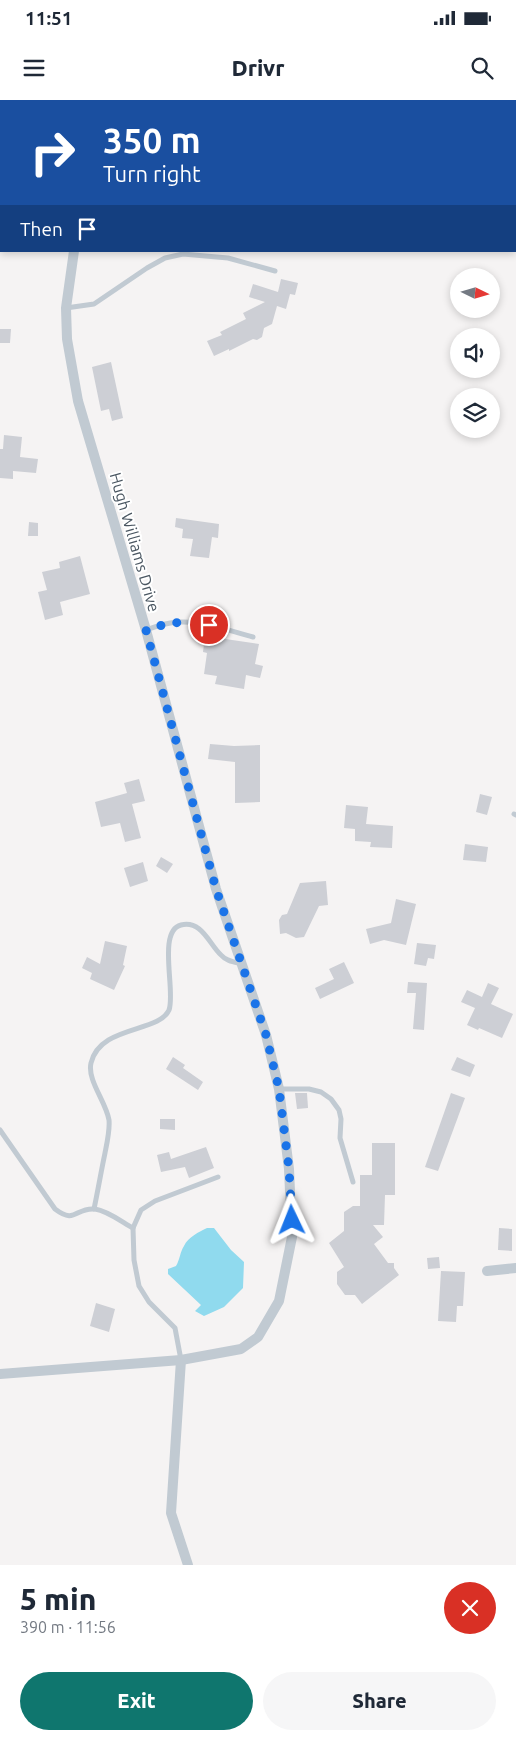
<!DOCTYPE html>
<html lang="en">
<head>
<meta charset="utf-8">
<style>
	:root { --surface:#fff; --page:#f6f6f7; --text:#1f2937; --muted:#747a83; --accent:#0f766e }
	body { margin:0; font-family:Ubuntu,sans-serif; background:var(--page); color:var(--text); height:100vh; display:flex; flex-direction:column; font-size:19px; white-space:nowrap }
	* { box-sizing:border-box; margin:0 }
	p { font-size:16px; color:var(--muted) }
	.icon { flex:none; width:28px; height:28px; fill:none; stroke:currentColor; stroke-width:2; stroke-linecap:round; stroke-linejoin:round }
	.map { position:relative; height:1465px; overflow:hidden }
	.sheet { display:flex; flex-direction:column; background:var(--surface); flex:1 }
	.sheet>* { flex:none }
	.banner { position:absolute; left:0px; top:0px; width:516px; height:152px; box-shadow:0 2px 8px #0003; background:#1a4fa0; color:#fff; overflow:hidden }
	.needle { width:32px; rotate:95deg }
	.tools { position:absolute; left:450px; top:168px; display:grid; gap:10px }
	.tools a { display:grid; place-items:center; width:50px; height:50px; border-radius:50%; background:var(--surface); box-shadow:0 2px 8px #0003; font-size:25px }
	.pin { position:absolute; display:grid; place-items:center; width:42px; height:42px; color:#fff; margin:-21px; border:2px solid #fff; border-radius:50%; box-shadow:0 1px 5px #0007 }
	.me { position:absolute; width:55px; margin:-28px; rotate:358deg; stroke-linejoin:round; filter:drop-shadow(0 0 4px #0008) }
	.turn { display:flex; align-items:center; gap:18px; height:105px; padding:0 20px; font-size:22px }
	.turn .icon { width:65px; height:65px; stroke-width:2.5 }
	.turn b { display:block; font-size:35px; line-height:42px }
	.then { display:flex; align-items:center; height:48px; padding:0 20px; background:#0003; gap:10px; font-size:19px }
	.round { display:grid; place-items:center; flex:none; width:52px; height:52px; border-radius:26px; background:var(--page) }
	.summary { display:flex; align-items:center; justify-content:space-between; height:85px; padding:0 20px }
	h1 { font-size:30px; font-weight:800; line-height:38px }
	.primary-button { display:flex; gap:10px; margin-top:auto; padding:10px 20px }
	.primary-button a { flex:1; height:58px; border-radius:30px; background:var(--accent); color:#fff; font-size:20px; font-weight:800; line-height:58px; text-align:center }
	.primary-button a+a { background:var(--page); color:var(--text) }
	.status { display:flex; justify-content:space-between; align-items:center; height:35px; padding:0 25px; background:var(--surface); direction:ltr }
	.status svg { height:14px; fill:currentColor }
	header { display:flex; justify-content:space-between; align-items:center; height:65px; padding:0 20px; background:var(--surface); font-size:22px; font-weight:800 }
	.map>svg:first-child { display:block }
	.water { fill:#90daee }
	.building { fill:#cdcfd5 }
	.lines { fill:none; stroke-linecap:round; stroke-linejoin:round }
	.service { stroke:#c1cad2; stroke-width:5 }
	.minor { stroke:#c1cad2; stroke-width:10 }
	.route { stroke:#1a73e8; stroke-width:9; stroke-dasharray:0 16.2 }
	.labels { text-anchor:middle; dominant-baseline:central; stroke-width:4; stroke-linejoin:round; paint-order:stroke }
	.street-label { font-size:16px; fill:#4a5661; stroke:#fff }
</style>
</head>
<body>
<div class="status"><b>11:51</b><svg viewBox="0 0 49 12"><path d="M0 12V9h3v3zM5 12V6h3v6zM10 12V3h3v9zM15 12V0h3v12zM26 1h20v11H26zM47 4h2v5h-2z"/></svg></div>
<header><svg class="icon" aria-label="menu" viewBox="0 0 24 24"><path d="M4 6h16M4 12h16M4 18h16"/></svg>Drivr<svg class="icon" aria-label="search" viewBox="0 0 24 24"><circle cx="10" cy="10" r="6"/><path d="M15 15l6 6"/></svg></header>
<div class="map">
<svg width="516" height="1465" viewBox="0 0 516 1465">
	<rect width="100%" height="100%" fill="#f5f3f3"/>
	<path class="water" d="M207,1128H214L231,1150L244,1162L243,1188L224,1207L204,1216L195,1211L201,1205L168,1174V1169L176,1166C180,1159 180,1152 184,1146C188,1137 199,1132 207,1128Z"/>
	<g class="building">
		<path d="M281,179L298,183L295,195L290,194L286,209L277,206L272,224L264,228L262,237L257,240L253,239L229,251V249L214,256L207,241L222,235L220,232L246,219L243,213L265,202L249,197L253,184L278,192Z"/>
		<path d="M0,229H11L10,243H0Z"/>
		<path d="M111,262L123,318L112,321L109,309L101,311L92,267Z"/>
		<path d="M4,335L22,337L20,357L38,359L36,373L13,371V379L0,378V349H3Z"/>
		<path d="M176,418L219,424L218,438L212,437L209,458L190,456L193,439L182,438L183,429L175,427Z"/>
		<path d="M29,422L38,423V436H28Z"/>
		<path d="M80,456L90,494L60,502L63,515L45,520L38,492L47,490L42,472L60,468L59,462Z"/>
		<path d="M205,536L259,544L255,564L263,566L260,578L246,575L244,589L215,584L217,576L204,574L207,553L203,552Z"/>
		<path d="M210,644L234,646L260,645V702L235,703V662L208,659Z"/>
		<path d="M139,679L145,701L132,704L141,738L125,742L120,723L101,727L95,702L127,693L124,683Z"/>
		<path d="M480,694L492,697L487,715L476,712Z"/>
		<path d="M346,705L368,707L366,724L393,726L392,748L370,747L371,742L355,741V729L344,728Z"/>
		<path d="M465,744L488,747L486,762L463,760Z"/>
		<path d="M161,757L173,764L167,773L156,766Z"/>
		<path d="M143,762L148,781L130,787L124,768Z"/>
		<path d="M326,781L328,805L319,806L304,837L296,838L286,833L280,834L279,820L282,815L287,814L300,783Z"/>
		<path d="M396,799L416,804L406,845L384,840L370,844L366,829L391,823Z"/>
		<path d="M105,841L127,846L123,865L125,866L114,890L90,879L92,873L82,868L87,857L100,864Z"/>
		<path d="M417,843L436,845L434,859L428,858L426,866L414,864Z"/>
		<path d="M344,862L354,883L320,899L315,888L334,879L329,869Z"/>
		<path d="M408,882L427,883L424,930L413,929L416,893H407Z"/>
		<path d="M488,883L499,888L491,904L513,914L502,938L479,928L478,930L467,925L475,908L461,902L467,890L482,897Z"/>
		<path d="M173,957L185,965L183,968L203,982L198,990L166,969Z"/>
		<path d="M457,957L475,965L470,977L451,970Z"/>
		<path d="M295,993H307L308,1008L297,1009Z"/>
		<path d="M451,993L465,998L438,1071L425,1067Z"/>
		<path d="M160,1019H175V1030L160,1029Z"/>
		<path d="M372,1043H395V1095H385L384,1125H373L383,1137L374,1144L388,1163H394V1168L399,1175L362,1204L355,1195H345L337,1184V1172L344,1167L329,1143L344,1131V1112L353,1106H360V1075H372Z"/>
		<path d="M206,1047L214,1068L189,1078L185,1067L161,1072L157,1055L169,1052L171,1059Z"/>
		<path d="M499,1128L512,1129V1151L498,1150Z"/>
		<path d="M439,1157L440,1168L428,1169L427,1158Z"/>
		<path d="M441,1171L465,1172L463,1206H457L456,1222L438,1221Z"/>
		<path d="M96,1203L115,1209L109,1232L90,1226Z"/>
	</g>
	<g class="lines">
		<g class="service">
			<path d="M66,208L94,204L147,168L165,158L183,154L228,158L275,171"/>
			<path d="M146,530C157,526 168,522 180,522C204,521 230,531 253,537"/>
			<path d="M514,714L516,715"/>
			<path d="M279,989H309L321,992L331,999L339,1010L341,1019L340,1038L353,1082"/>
			<path d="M0,1030L55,1109C76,1125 75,1107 95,1109C108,1111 122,1122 133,1128"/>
			<path d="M94,1109C98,1090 101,1072 105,1053C107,1043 110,1030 109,1020C106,1002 87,980 91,963C100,925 159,933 169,910C176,892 157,831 181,825C202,820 209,844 221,855C226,861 234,862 242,864"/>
			<path d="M181,1260L175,1228L149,1202L139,1186L134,1160L133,1128L141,1110L155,1101L218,1077"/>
		</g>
		<g class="minor">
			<path d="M136,1L137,0"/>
			<path d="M487,1171L516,1168"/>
			<path d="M181,1260L171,1413L188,1465"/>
			<path d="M0,1274L181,1260L241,1249L258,1237L279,1201L292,1137L289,1069L279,989L266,935L216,789L146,530L78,301L67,239L66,208L74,151"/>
		</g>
	</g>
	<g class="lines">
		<path class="route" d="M209,525C181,521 173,521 146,530L216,789L266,935L279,989L289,1069L292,1120"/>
	</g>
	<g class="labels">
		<g class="street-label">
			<text transform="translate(135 442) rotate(74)">Hugh Williams Drive</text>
		</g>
	</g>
</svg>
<div class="tools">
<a><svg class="needle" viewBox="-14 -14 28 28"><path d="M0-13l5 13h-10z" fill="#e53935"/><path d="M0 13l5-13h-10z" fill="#747a83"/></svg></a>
<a><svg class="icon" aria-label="sound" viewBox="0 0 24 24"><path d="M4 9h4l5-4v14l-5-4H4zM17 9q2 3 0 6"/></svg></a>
<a><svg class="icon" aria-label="layers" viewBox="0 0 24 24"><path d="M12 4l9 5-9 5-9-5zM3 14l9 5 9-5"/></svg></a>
</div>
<div class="pin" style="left:209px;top:525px;background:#d93025"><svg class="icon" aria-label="arrive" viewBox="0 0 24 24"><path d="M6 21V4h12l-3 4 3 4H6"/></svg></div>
<svg class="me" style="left:292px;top:1120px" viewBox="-20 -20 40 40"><path d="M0-17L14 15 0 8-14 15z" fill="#1a73e8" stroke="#fff" stroke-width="4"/></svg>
<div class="banner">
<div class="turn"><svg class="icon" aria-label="right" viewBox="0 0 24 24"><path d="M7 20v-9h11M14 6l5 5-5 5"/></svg><div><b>350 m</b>Turn right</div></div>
<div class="then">Then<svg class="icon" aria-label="arrive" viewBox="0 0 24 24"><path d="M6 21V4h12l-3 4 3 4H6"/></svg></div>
</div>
</div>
<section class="sheet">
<div class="summary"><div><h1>5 min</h1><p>390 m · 11:56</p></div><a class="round" style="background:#d93025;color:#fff"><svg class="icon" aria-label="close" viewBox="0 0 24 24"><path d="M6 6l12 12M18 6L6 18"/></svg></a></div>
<div class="primary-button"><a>Exit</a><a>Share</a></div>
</section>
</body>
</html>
